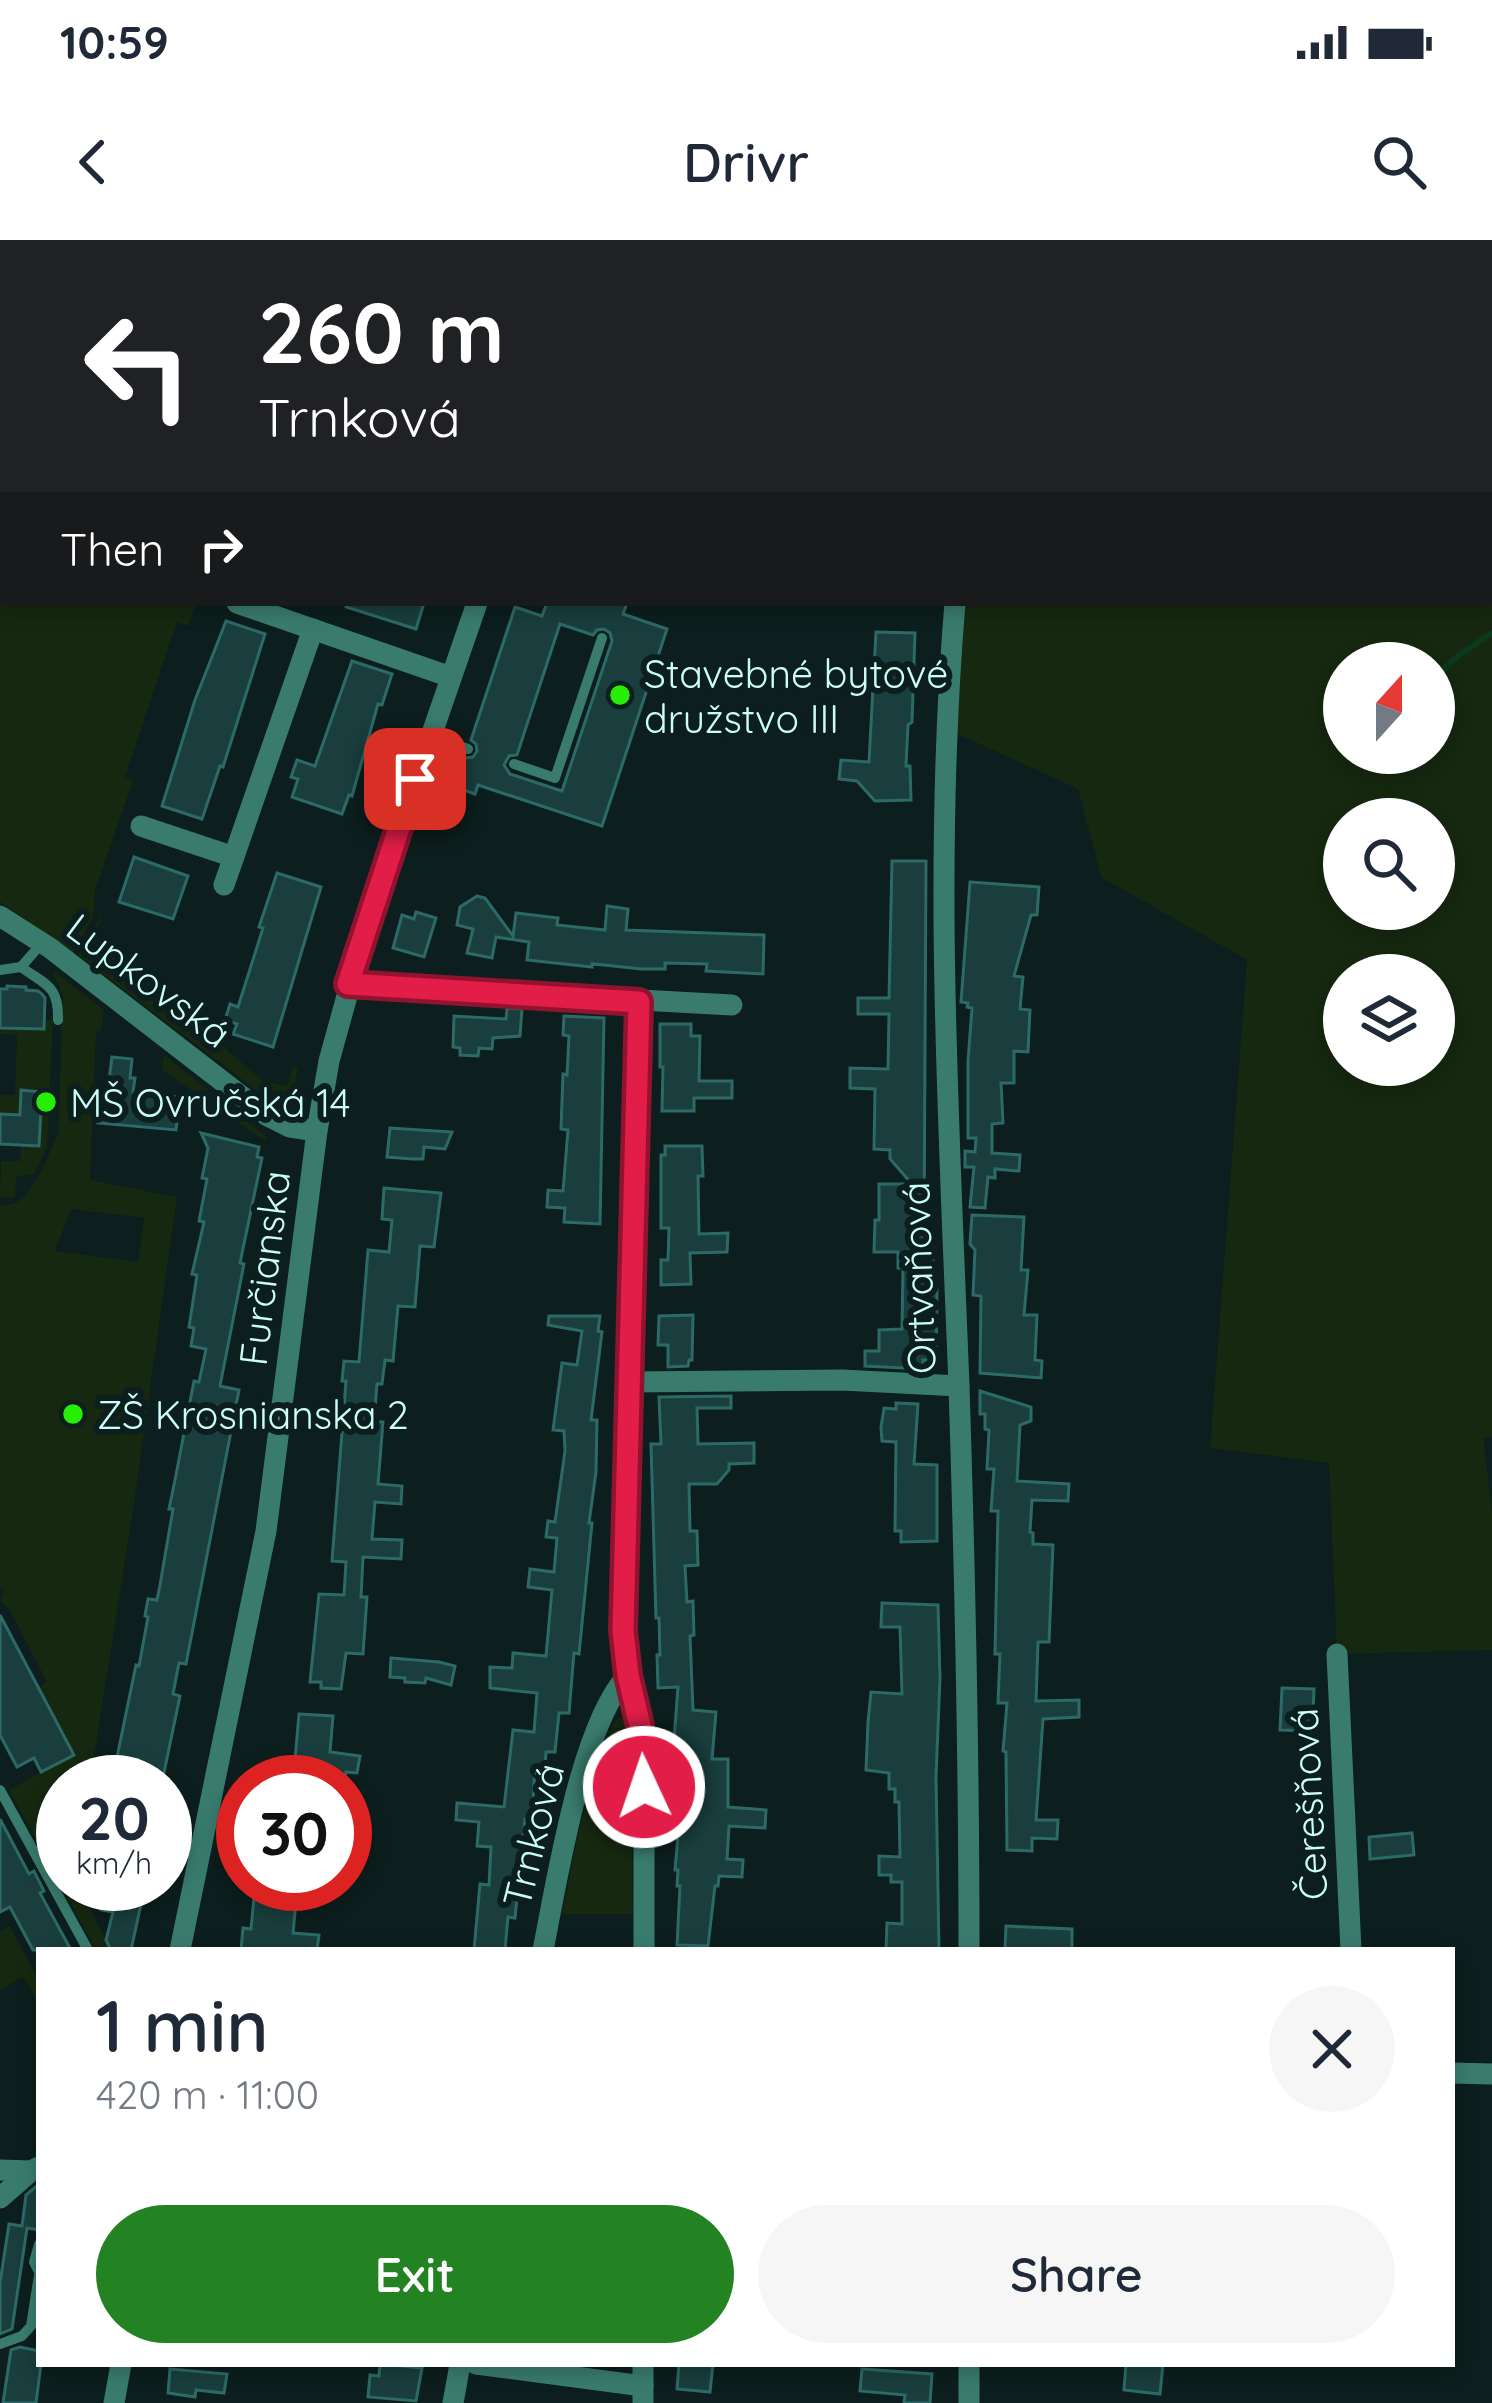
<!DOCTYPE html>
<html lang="en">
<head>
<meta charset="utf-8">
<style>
	:root { --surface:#fff; --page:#f6f6f7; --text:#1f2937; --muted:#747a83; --accent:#238221 }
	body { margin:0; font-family:Quicksand,sans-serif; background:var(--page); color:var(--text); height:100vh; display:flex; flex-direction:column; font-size:45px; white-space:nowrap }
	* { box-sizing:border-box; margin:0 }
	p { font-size:39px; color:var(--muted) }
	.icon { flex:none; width:66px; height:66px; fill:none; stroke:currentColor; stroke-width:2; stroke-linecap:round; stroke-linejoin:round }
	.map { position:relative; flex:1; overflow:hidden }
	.details { position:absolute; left:36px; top:1707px; width:1419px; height:420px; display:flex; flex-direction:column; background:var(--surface); border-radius:0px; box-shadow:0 6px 18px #0003 }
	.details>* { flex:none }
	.hud { position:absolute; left:0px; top:0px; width:1494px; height:366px; box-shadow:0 6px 18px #0003; background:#202124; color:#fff; overflow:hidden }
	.needle { width:78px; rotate:21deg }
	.buttons { position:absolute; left:1323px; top:402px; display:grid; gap:24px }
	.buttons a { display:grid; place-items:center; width:132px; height:132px; border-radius:50%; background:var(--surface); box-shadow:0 6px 18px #0003; font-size:60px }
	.speed { position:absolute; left:36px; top:1515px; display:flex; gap:24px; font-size:60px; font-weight:700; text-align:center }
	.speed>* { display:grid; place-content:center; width:156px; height:156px; border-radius:50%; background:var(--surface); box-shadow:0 6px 18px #0003; line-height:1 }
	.speed small { font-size:30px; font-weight:400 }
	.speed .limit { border:18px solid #d22; background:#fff; color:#111 }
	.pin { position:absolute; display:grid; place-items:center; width:102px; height:102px; color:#fff; margin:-51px; border-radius:24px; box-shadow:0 6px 18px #0006 }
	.me { position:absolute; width:132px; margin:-66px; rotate:357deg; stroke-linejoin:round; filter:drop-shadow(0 0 9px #0008) }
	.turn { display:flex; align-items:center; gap:42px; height:252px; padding:0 60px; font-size:54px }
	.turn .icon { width:156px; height:156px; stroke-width:2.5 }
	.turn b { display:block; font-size:84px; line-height:102px }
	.then { display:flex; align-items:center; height:114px; padding:0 60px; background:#0003; gap:24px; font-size:45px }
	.round { display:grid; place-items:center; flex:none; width:126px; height:126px; border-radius:63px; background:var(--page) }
	.summary { display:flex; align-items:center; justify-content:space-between; height:204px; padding:0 60px }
	h1 { font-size:72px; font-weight:600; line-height:90px }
	.action { display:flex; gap:24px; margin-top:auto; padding:24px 60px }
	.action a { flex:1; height:138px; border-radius:72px; background:var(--accent); color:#fff; font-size:48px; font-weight:600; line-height:138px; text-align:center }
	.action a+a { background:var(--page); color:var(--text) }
	.status { display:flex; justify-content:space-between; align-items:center; height:84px; padding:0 60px; background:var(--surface); direction:ltr }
	.status svg { height:33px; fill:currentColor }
	header { display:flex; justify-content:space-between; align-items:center; height:156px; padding:0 60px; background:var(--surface); font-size:54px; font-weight:600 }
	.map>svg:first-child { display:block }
	.green { fill:#162810; fill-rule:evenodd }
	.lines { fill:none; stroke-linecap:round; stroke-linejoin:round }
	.stream { stroke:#0a391d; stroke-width:6 }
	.building { fill:#193e3d; stroke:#2c6a67; stroke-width:3; fill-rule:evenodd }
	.lane { stroke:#397c6e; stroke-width:10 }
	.street { stroke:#397c6e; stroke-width:21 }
	.route-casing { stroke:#92132f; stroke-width:30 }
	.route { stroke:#e11d48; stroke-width:21 }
	.poi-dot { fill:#27ee06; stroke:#0c1e1d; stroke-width:4.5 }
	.labels { text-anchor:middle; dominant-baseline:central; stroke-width:12; stroke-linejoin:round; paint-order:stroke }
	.poi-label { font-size:39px; fill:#cbfef7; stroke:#0c1e1d; text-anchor:start }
	.street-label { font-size:39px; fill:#cbfef7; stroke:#0c1e1d }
</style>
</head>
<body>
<div class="status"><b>10:59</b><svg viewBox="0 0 49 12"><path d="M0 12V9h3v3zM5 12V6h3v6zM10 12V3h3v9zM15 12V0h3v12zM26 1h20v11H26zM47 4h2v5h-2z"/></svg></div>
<header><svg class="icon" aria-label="back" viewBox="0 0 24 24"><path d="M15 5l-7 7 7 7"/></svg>Drivr<svg class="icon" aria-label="search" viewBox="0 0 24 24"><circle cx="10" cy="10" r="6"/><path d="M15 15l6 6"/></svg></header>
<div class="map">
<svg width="1492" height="2163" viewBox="0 0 1492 2163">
	<rect width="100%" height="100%" fill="#0c1e1d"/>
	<g class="green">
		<path d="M0,0H511V3H3V363H197L188,386L177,382L125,537L133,541L95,650L93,678L73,713L0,662Z"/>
		<path d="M925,0H1492V1197H1483L1492,1271V1410L1337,1414L1329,1223L1210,1208L1247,720L1101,637L1078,549L951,491L955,363H1491V3H925ZM1344,423H1434V513H1344ZM1344,579H1434V669H1344ZM1344,735H1434V825H1344Z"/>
		<path d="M103,672L95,696L262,840L287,847L293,827L298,828L290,867L268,859L78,715Z"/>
		<path d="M52,730L104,770L101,792L96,791L90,940L177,957L133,1271L90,1542H63V1644H77L111,1710H96L9,1550L74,1514L39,1448L47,1442L9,1369L0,1362L4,1351L0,1348V967L15,963L23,958L39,936L58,894L63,757ZM71,969L144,978L138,1022L55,1011Z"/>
		<path d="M44,780H53L49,861H41V852L22,850L20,875L0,874V855H15L17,795L0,794V788L43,789Z"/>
		<path d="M164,815L267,897L265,901L162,830Z"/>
		<path d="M41,875H49L47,907L34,934L16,937L15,958L0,957L1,921H20L21,905L39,906Z"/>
		<path d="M620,1477L627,1481L630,1488L633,1674H562C570,1636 594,1496 620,1477Z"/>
		<path d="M10,1686L39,1741V1755L35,1757L23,1737L0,1750V1691Z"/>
	</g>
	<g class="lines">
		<path class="stream" d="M1434,438L1459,415L1492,393"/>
	</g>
	<g class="building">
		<path d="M346,363H424L416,389L346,367Z"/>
		<path d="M547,363H627L623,374L667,389L602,586L478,545L475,554L455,547L465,518L473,517L477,511L476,504L471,500L515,367L542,376ZM560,384L593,395L597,390L604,389L610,393L612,401L562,551L510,534L504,525L509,516L517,515Z"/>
		<path d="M226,381L265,394L223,527L220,526L202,579L162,566L195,460Z"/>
		<path d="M876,392L915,393L912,482L908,485L906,526H910L911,560L875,561L857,541L839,539L841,520L869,522Z"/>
		<path d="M352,421L392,434L382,465L378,464L352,556L349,555L342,574L292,557L298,539L291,537L297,520L315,526Z"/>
		<path d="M134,617L188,636L173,679L119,662Z"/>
		<path d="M892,621H926L924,997H933V1046H937L936,1120H923V1129L865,1126V1111H879V1090L902,1089L903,1028H898V1012H874L875,980H879V944H912L890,919V910L874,909L875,849L850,848V828L888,829L889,774H858V758H889Z"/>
		<path d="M277,633L321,647L273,807L233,794L237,784L225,780L230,764L238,767L263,688L259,687Z"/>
		<path d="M970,642L1039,647L1037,675H1031L1014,736L1023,737L1020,769L1030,770L1028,812L1014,811V843H1001L1003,883L992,884V913L1020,915L1019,931L995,929V938L988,937L985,968L970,967L974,927H965V911L975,912L976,898H968V821L972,768L967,767L968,763L961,762Z"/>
		<path d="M477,656L485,658L513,696L516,673L558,678L557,685L605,690L607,666L628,669L626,690L764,695L763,734L706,731L707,724L665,723V729H641L604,725L592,724V727L527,720L529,702L496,697L492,718L467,713L473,689L457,685L460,667Z"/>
		<path d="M416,672L436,678L424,717L393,708L402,675L414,679Z"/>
		<path d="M7,746L26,747V750L38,751L42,754L45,758L44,789L0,788V749H7Z"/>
		<path d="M507,768L522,769L520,796L493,798L492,809L479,808L478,816L460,815V808L453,807L454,776L506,779Z"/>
		<path d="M564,776L604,778L600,984L564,982L565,968L547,967L548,950L563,951L568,890L561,889L563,834L567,835L569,796L563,795Z"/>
		<path d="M660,784H691V796H700L699,841H732V858H694V871H662L663,827H660Z"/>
		<path d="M112,817L132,819L130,838H135L133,852L180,857L176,890L98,883L101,856H107Z"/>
		<path d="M21,850L42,852L39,906L0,904V874L20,875Z"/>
		<path d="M390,888L452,892L445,909L424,907L423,919H413L387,917Z"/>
		<path d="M201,893L259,907L257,917L262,918L240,1023L244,1024L220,1146L239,1150L186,1424L179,1423L173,1454L180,1456L162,1542H130L134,1526L116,1522L136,1425L139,1426L148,1377L145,1376L148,1359L157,1360L160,1345L173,1269H169L175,1240L194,1141L199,1142L206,1109L191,1106L194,1088L189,1087L197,1035L192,1034L204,982L199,981L207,939L202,938L208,908Z"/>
		<path d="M665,906H702L703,936H698L699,994L728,993L727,1012L690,1013L691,1044L661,1045V1020H668L669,988H661V915H665Z"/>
		<path d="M384,948L441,953L434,1007L420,1006L415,1067L398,1066L393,1121L385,1120L382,1144H377L374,1181L383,1182L378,1244L402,1246L401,1264L375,1262L372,1299L402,1300L401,1319L363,1317L361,1357H367L363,1414L346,1413L341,1449L321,1448V1442H310L319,1354L344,1355L346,1322L332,1321L346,1141H342L344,1121L359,1122L368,1010L389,1012L392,980L382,979Z"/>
		<path d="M972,975L1024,977L1021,1030H1028L1024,1075H1037L1035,1120L1042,1121L1041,1138L980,1133L981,1056L973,1055L975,1010L970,1004Z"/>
		<path d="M693,1075L692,1120H689L688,1126L668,1127V1105H658L659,1076Z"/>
		<path d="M549,1076H600L598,1091L602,1092L591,1180H597L596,1232L589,1283H592L579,1414L574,1413L569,1473H559L555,1512H546L545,1529L535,1528L532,1580L525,1579L515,1678L508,1677L505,1710H474L480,1644L489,1645L491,1607L477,1606L479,1582L456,1580L457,1563L504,1567L513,1490L534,1492L537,1453L490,1448V1427L512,1428L513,1413L546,1416L552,1350L528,1347L530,1329L554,1332L557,1298L546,1297L548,1281L555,1282L565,1211L564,1191L553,1190L562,1123L577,1125L582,1091L548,1085Z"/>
		<path d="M980,1151L1031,1167V1181L1020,1185L1017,1241L1069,1244L1068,1261L1032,1260L1030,1292L1033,1293V1304L1053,1305L1049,1402H1038L1036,1461L1079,1460V1477L1043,1479L1036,1580H1058L1057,1599L1032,1598V1611L1007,1610L1006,1512L1003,1511L1007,1463H998L1000,1414H995L998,1271H991L994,1229H987L989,1190L985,1189V1174H980Z"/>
		<path d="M731,1156V1168H697L698,1204L754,1203V1223L729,1224V1230L717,1244H689L690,1291H697L698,1325L685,1326L687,1362L693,1361L694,1395L690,1396L693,1470L716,1472L712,1519H728V1567L766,1570L765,1588L729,1586L727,1619L743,1620L742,1637L719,1636L718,1646H715L708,1706L677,1705L680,1646H677L678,1630H675L678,1596H674L675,1580H668L678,1447L658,1448L657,1415H660L659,1378H656L651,1204H661L659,1157Z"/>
		<path d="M896,1163L918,1164L914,1224L937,1225V1301L901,1302V1291H895L896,1202L882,1201L881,1187L884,1168L896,1169Z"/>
		<path d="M882,1363L938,1365L940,1438L936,1537L939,1710H886L887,1683L902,1684V1642H891V1635H879V1616L900,1617L899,1562H895V1549H889V1533L866,1530L868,1482L871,1452L902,1454L900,1387H881Z"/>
		<path d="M0,1375L74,1515L41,1532L34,1518L17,1527L0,1495Z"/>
		<path d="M391,1418L439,1422L455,1426L451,1445L426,1438L425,1443L405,1442V1438L390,1437Z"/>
		<path d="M1282,1448L1314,1449L1312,1491L1280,1490Z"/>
		<path d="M299,1474L333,1476L330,1512L360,1516L357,1533L346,1532L344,1542H293Z"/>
		<path d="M0,1579L29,1634L34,1631L44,1651L40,1653L71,1710H33L10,1667L0,1672Z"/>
		<path d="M1412,1593L1414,1615L1370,1619L1369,1597Z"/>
		<path d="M106,1647L143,1655L131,1710H111L106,1700L113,1672L101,1670L98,1664Z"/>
		<path d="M255,1647L297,1651L293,1693L319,1695L317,1710H241L243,1688L251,1689Z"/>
		<path d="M1006,1686L1072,1689V1710H1005Z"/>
		<path d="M39,1944V1990L27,1988L12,2089L0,2094V2043L9,1984L22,1986L26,1955Z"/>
		<path d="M20,2107L39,2111L41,2124L36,2163H3L11,2110Z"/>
		<path d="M380,2124L422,2128L416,2161L368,2157L370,2135L379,2136Z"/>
		<path d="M679,2124H713L710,2152L677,2149Z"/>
		<path d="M1126,2124H1163L1160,2154L1124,2150Z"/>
		<path d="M170,2129L227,2134L224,2153L196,2150L195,2157L168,2153Z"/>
		<path d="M862,2129L932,2134L930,2163H904L905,2155L860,2151Z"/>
	</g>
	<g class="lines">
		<g class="lane">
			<path d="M570,3V0"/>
			<path d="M639,3V0"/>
			<path d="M854,3V0"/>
			<path d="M431,496L468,509"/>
			<path d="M514,524L555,538L602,398"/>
			<path d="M21,727C46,745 59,746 58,780"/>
			<path d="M0,730L21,727L42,703"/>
			<path d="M0,1550L88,1710"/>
			<path d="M39,2004L34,2022L39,2032"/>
			<path d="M0,2104L22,2096L31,2086L39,2035"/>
		</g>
		<g class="street">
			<path d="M237,363L451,437"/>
			<path d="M955,363C933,623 949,885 959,1146C965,1333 969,1522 969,1710"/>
			<path d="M141,586L234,617"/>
			<path d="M224,645L313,389"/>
			<path d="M0,676L50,708L266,875L290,887L317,891"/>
			<path d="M348,744L732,765"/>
			<path d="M639,762L623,1391L628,1435L641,1485L644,1547V1710"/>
			<path d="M629,1142L842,1140L959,1146"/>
			<path d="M1337,1414L1351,1710"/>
			<path d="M180,1710L266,1291L317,891L329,821L370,673L477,363"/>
			<path d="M543,1710C557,1641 581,1484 628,1435"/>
			<path d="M1452,1833L1492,1834"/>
			<path d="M0,1930L31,1931"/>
			<path d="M0,1958L31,1931L39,1927"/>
			<path d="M476,2124L643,2146"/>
			<path d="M643,2124V2163"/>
			<path d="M114,2163L121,2124"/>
			<path d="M453,2163L460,2124"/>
			<path d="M969,2163V2124"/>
		</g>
	</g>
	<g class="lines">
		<defs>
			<path id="route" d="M415,539L348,744L639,762L623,1391L628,1435L640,1486L644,1547"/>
		</defs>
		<use href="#route" class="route-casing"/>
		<use href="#route" class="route"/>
	</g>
	<g class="poi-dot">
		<circle cx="620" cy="455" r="12"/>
		<circle cx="46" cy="862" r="12"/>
		<circle cx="73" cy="1174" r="12"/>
	</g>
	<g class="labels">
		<g class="poi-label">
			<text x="644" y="433">Stavebné bytové<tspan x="644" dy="45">družstvo III</tspan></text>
			<text x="70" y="862">MŠ Ovručská 14</text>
			<text x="97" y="1174">ZŠ Krosnianska 2</text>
		</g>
		<g class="street-label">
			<text transform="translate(149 740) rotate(37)">Lupkovská</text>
			<text transform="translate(264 1028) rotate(-83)">Furčianska</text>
			<text transform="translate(918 1038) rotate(-92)">Ortvaňová</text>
			<text transform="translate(1308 1564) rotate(-93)">Čerešňová</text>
			<text transform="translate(533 1595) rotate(-76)">Trnková</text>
		</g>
	</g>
</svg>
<div class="buttons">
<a><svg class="needle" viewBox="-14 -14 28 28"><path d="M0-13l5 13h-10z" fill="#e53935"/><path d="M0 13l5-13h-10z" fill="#747a83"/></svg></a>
<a><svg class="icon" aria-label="search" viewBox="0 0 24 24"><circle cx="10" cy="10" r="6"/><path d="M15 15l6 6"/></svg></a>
<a><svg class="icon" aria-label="layers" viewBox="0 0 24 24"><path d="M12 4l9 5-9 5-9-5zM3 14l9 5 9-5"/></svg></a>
</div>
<div class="speed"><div>20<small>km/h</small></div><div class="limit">30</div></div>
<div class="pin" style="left:415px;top:539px;background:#d93025"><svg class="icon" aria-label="arrive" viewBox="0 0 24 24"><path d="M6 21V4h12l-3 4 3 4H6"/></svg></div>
<svg class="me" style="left:644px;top:1547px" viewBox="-20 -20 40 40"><circle r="17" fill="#e11d48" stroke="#fff" stroke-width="3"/><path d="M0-11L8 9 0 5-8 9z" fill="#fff"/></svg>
<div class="hud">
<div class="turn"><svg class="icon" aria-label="left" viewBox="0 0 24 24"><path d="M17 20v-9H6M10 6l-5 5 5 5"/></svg><div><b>260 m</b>Trnková</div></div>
<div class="then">Then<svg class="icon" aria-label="right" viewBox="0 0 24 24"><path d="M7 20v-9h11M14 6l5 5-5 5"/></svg></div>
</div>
<section class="details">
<div class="summary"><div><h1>1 min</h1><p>420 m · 11:00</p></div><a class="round"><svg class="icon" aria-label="close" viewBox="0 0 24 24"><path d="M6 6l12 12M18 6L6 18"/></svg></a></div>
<div class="action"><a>Exit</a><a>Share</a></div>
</section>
</div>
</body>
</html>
